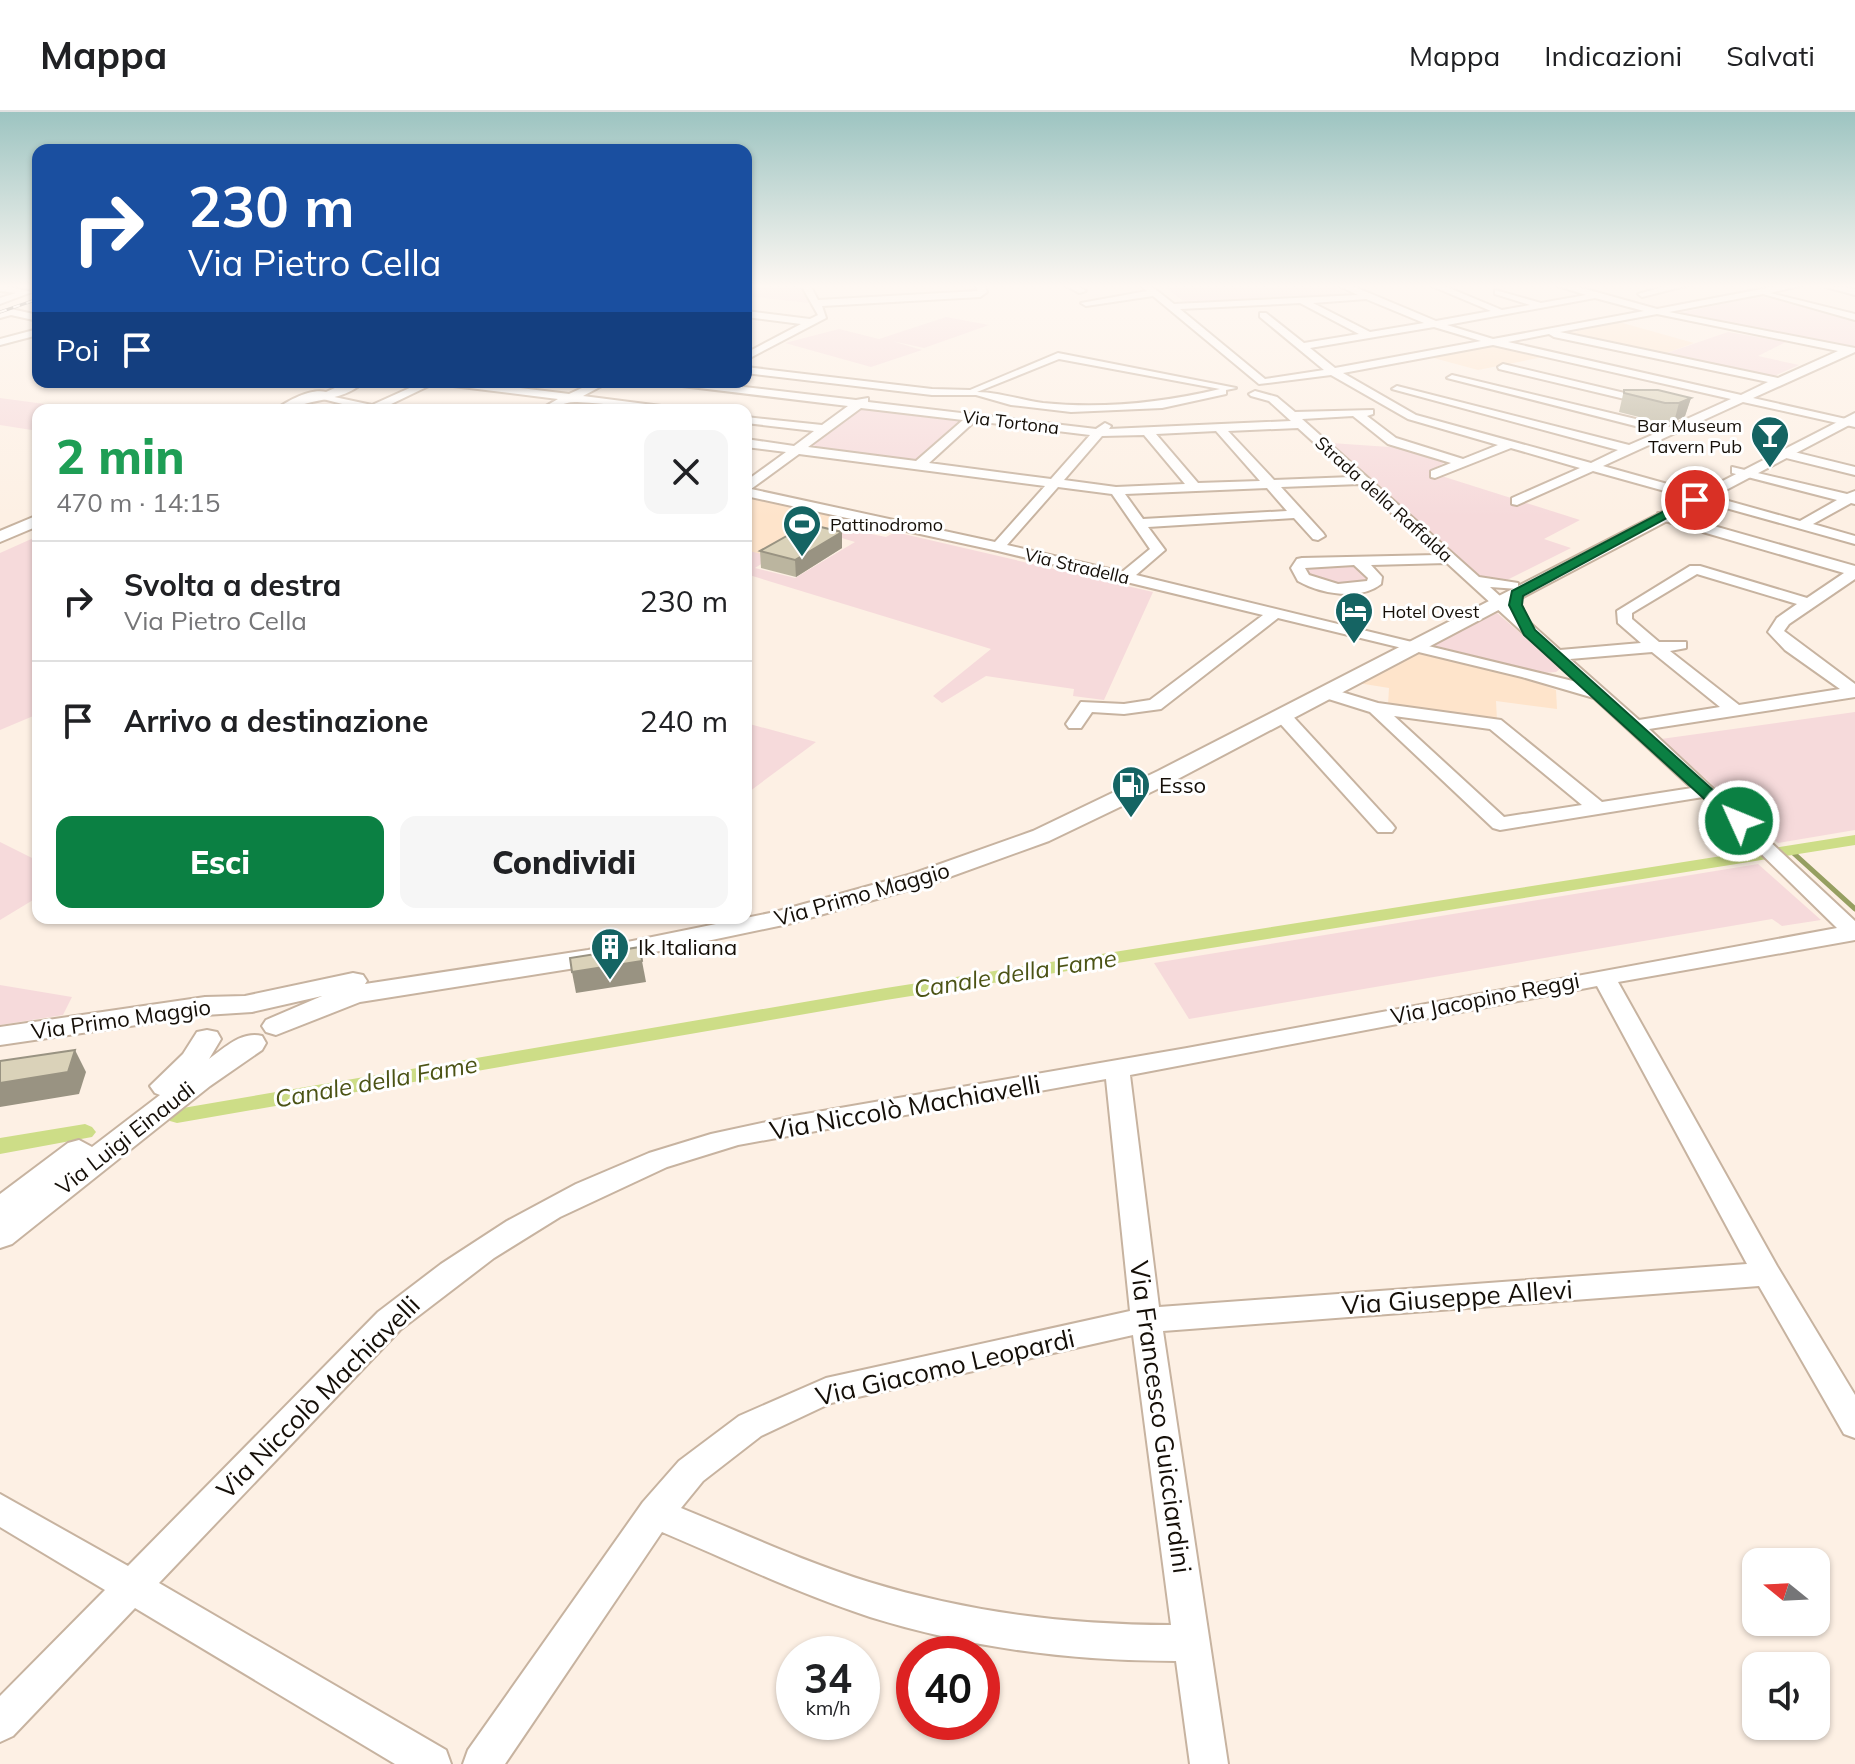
<!DOCTYPE html>
<html lang="it">
<head>
<meta charset="utf-8">
<style>
	:root { --surface:#fff; --page:#f6f6f6; --text:#202124; --muted:#757577; --line:#e0e0e0; --accent:#0b8043 }
	body { margin:0; font-family:Mulish,sans-serif; background:var(--page); color:var(--text); height:100vh; display:flex; flex-direction:column; font-size:30px; white-space:nowrap }
	* { box-sizing:border-box; margin:0 }
	p { font-size:26px; color:var(--muted) }
	.icon { flex:none; width:44px; height:44px; fill:none; stroke:currentColor; stroke-width:2; stroke-linecap:round; stroke-linejoin:round }
	.map { position:relative; flex:1; overflow:hidden }
	.drawer { position:absolute; left:32px; top:292px; width:720px; height:520px; display:flex; flex-direction:column; background:var(--surface); border-radius:16px; box-shadow:0 2px 6px #0004 }
	.drawer>* { flex:none }
	.banner { position:absolute; left:32px; top:32px; width:720px; height:244px; border-radius:16px; box-shadow:0 2px 6px #0004; background:#1a4fa0; color:#fff; overflow:hidden }
	.needle { width:52px; rotate:288deg }
	.fabs { position:absolute; left:1742px; top:1436px; display:grid; gap:16px }
	.fabs a { display:grid; place-items:center; width:88px; height:88px; border-radius:16px; background:var(--surface); box-shadow:0 2px 6px #0004; font-size:40px }
	.speed { position:absolute; left:776px; top:1524px; display:flex; gap:16px; font-size:40px; font-weight:700; text-align:center }
	.speed>* { display:grid; place-content:center; width:104px; height:104px; border-radius:50%; background:var(--surface); box-shadow:0 2px 6px #0004; line-height:1 }
	.speed small { font-size:20px; font-weight:400 }
	.speed .limit { border:12px solid #d22; background:#fff; color:#111 }
	.pin { position:absolute; display:grid; place-items:center; width:68px; height:68px; color:#fff; margin:-34px; border:4px solid #fff; border-radius:50%; box-shadow:0 2px 8px #0007 }
	.me { position:absolute; width:88px; margin:-44px; rotate:314deg; stroke-linejoin:round; filter:drop-shadow(0 0 6px #0008) }
	.turn { display:flex; align-items:center; gap:28px; height:168px; padding:0 24px; font-size:36px }
	.turn .icon { width:104px; height:104px; stroke-width:2.5 }
	.turn b { display:block; font-size:56px; line-height:68px }
	.then { display:flex; align-items:center; height:76px; padding:0 24px; background:#0003; gap:16px; font-size:30px }
	.round { display:grid; place-items:center; flex:none; width:84px; height:84px; border-radius:16px; background:var(--page) }
	.head { display:flex; align-items:center; justify-content:space-between; height:136px; padding:0 24px }
	h1 { font-size:48px; font-weight:800; line-height:60px; color:#1e9e55 }
	.button { display:flex; gap:16px; margin-top:auto; padding:16px 24px }
	.button a { flex:1; height:92px; border-radius:16px; background:var(--accent); color:#fff; font-size:32px; font-weight:800; line-height:92px; text-align:center }
	.button a+a { background:var(--page); color:var(--text) }
	ul { padding:0; list-style:none }
	li { display:flex; align-items:center; gap:24px; height:120px; padding:0 24px; border-top:2px solid var(--line) }
	li div { flex:1 }
	li b { display:block; font-size:30px }
	li em { font-style:normal }
	header { display:flex; align-items:center; gap:48px; box-sizing:border-box; height:112px; padding:0 40px; background:var(--surface); border-bottom:2px solid var(--line) }
	header strong { font-size:38px }
	nav { display:flex; gap:44px; margin-inline-start:auto; font-size:28px }
	.map>svg:first-child { display:block }
	.built { fill:#fee4cb }
	.green { fill:#f6dadb }
	.lines { fill:none; stroke-linecap:round; stroke-linejoin:round }
	.stream { stroke:#969f61; stroke-width:5 }
	.canal { fill:#cddd87; fill-rule:evenodd }
	.minor-casing { stroke:#c7b3a0; stroke-width:4 }
	.major-casing { stroke:#c7b3a0; stroke-width:4 }
	.minor { fill:#fff; fill-rule:evenodd }
	.major { fill:#fff; fill-rule:evenodd }
	.rail-casing { stroke:#3d362e; stroke-width:3 }
	.rail { stroke:#fff; stroke-width:2; stroke-dasharray:7; stroke-linecap:butt }
	.wall { fill:#bbb59f }
	.shaded-wall { fill:#999382 }
	.building { fill:#dad2b9; stroke:#999382; stroke-width:2 }
	.route { fill:#0b8043; stroke:#07532c; stroke-width:2 }
	.labels { text-anchor:middle; dominant-baseline:central; stroke-width:6; stroke-linejoin:round; paint-order:stroke }
	.far-street-label { font-size:18px; fill:#150f08; stroke:#fff }
	.far-poi-label { font-size:18px; fill:#150f08; stroke:#fff; text-anchor:start }
	.poi-label { font-size:22px; fill:#150f08; stroke:#fff; text-anchor:start }
	.street-label { font-size:22px; fill:#150f08; stroke:#fff }
	.water-label { font-size:24px; font-style:italic; fill:#4b5315; stroke:#fff }
	.near-street-label { font-size:26px; fill:#150f08; stroke:#fff }
</style>
</head>
<body>
<header>
<strong>Mappa</strong>
<nav><a>Mappa</a><a>Indicazioni</a><a>Salvati</a></nav>
</header>
<div class="map">
<svg width="1855" height="1652" viewBox="0 0 1855 1652">
	<rect width="100%" height="100%" fill="#fdf0e4"/>
	<g class="built">
		<path d="M1619,210L1694,231L1664,242L1564,222Z"/>
		<path d="M1495,232L1543,245L1478,258L1430,245Z"/>
		<path d="M746,383L847,405L762,451L746,447Z"/>
		<path d="M1416,540L1513,562L1556,578L1557,597L1496,589L1497,608L1388,593L1389,576L1358,571Z"/>
	</g>
	<g class="green">
		<path d="M746,173L799,174L809,191L746,184Z"/>
		<path d="M1162,173H1327L1348,182L1186,191Z"/>
		<path d="M1761,184L1855,207V237L1674,202Z"/>
		<path d="M946,205L989,213L924,236L892,229L922,238L871,255L785,231L839,217L879,227Z"/>
		<path d="M1728,220L1786,230L1758,244L1799,253L1772,265L1664,242Z"/>
		<path d="M0,286L89,298H38V319L0,313Z"/>
		<path d="M861,293L968,306L915,352L802,337Z"/>
		<path d="M1331,331L1404,336L1447,349L1429,360L1580,408L1544,427L1571,436L1505,469L1480,466Z"/>
		<path d="M846,417L886,425L895,420L1153,480L1104,588L1073,584L1074,577L986,564L942,591L933,584L991,537L746,462V438L772,445L755,456L795,466L855,430L835,424Z"/>
		<path d="M38,424V602L0,618V441Z"/>
		<path d="M1306,453H1353L1362,457V462L1369,468C1351,480 1316,473 1304,456Z"/>
		<path d="M1497,501L1561,556L1556,560L1544,561L1432,533Z"/>
		<path d="M1855,600V718L1778,731L1661,627Z"/>
		<path d="M746,611L816,630L746,682Z"/>
		<path d="M0,730L38,749V785L0,808Z"/>
		<path d="M1758,752L1821,808L1782,814L1772,807L1189,907L1154,851Z"/>
		<path d="M0,873L72,885L63,903L0,913Z"/>
	</g>
	<g class="lines">
		<path class="stream" d="M1790,738L1855,797"/>
		<g class="canal">
			<path d="M1855,723V733L886,888L177,1011L170,1009L167,1004L170,999L177,997L886,876Z"/>
			<path d="M85,1012L92,1015L96,1020L92,1025L0,1042V1026Z"/>
		</g>
		<defs>
			<g id="minor">
				<path d="M0,173L32,180L0,192V186L16,181L0,179Z"/>
				<path d="M801,173H810L818,188L978,179L975,173H984L987,180L980,185L822,194L826,206L746,248V241L801,212L746,205V199L810,207L818,203Z"/>
				<path d="M1065,173H1077L1086,179L1079,181Z"/>
				<path d="M1140,173H1150L1174,192L1358,183L1337,173H1350L1436,209L1491,199L1429,173H1442L1502,198L1530,193L1495,182V178L1541,191L1586,183L1555,173H1571L1657,197L1782,173H1803L1770,181L1855,202V208L1763,182L1669,200L1855,236V240L1753,286L1855,309V315L1743,290L1603,354L1800,409L1837,388L1732,361V355L1847,382L1855,379V392L1851,391L1813,412L1855,424V432L1593,359L1517,393L1512,392V386L1580,356L1511,336L1435,366L1431,365V359L1451,351L1388,332L1353,304L1302,307L1479,465L1518,471V477L1490,475L1560,538L1641,531L1618,511L1617,499L1690,454H1700L1807,486L1844,461L1658,407V401H1668L1855,454V467L1789,512L1784,519L1855,572V585L1649,617L1855,809V828L1618,870L1777,1154L1855,1283V1326L1844,1322L1759,1174L1163,1219L1228,1652H1190L1176,1549C1073,1549 969,1536 870,1505C799,1482 731,1449 662,1420L505,1652H463L468,1638L643,1390L679,1349L739,1304L826,1266L1130,1199L1106,967L738,1033L667,1055L560,1105L494,1146L400,1218L159,1471L446,1638L451,1652H395L135,1496L13,1624L0,1630V1584L105,1478L0,1415V1382L128,1454L378,1200L441,1152L507,1109L576,1072L649,1041L711,1022L794,1004L1187,936L1837,816L1703,685L1500,718L1493,716L1370,600L1319,584L1316,580L1325,575L1378,591L1501,608L1602,690L1692,676L1594,586L1522,565L1278,506L1161,597L1124,602L1092,600L1081,616H1069L1066,612L1081,590L1124,592L1150,588L1263,503L998,439L746,384V369L786,340L746,335V327L794,334L814,319L746,311V305L822,313L848,294L674,273L669,270H701L856,288L868,286V290L1096,317L1105,311L1111,314L1109,317L1291,309L1269,289L1251,284L1249,282L1255,279L1277,285L1295,300L1373,298V302L1367,304L1396,326L1463,347L1498,333L1408,307L1331,263L1259,272L1153,184L1086,194L1081,191L1147,179ZM1595,186L1644,199L1493,227L1447,213ZM1366,187L1424,211L1370,220L1313,191ZM1300,191L1359,222L1304,231L1266,201H1260V205L1324,258L1265,267L1180,197ZM1657,202L1838,239L1778,266L1560,220ZM1434,215L1481,229L1335,256L1310,236ZM1549,222L1554,225L1768,270L1741,283L1508,230ZM1493,233L1731,287L1669,315L1452,263L1447,266L1659,320L1629,333L1397,274L1392,277L1618,338L1591,351L1416,303L1343,261ZM861,296L963,308L916,349L808,335ZM975,309L1090,323L1051,367L929,351ZM1298,316L1352,365L1274,368L1228,319ZM1216,319L1260,369L1198,371L1156,322ZM1144,323L1185,372L1116,375L1064,368L1102,324ZM799,342L1045,374L995,430L751,377ZM1360,372L1437,443L1302,446L1297,447L1291,456L1298,469C1321,482 1360,489 1381,472L1382,465L1371,453L1447,451L1577,570L1136,463L1165,438L1148,415L1294,406L1313,427L1318,428L1325,424L1323,421L1281,375ZM1058,375L1112,382L1150,437L1122,460L1007,433ZM1267,376L1287,399L1143,407L1125,382ZM1354,453L1368,466L1367,469L1338,472L1309,463L1305,456ZM1697,462L1797,492L1777,506L1768,520L1785,538L1840,577L1739,593L1670,539L1686,536V530H1659L1632,507V501ZM1652,540L1720,595L1639,608L1570,547ZM1394,604L1490,617L1582,693L1504,705ZM1597,874L1747,1152L1159,1195L1130,963ZM1133,1223L1171,1513C1069,1513 966,1500 869,1470C804,1450 743,1421 681,1396L703,1369L761,1324L831,1291Z"/>
				<path d="M1670,173H1689L1642,185L1638,182Z"/>
				<path d="M1825,173L1855,177V183L1826,175Z"/>
				<path d="M11,197L38,203V209L11,203L0,206V200Z"/>
				<path d="M38,217V223L0,233V227Z"/>
				<path d="M1058,241L1236,276L1226,278V282L1162,296L1071,300L1011,293L976,283H932L746,261V255L932,277L970,278ZM1059,247L1220,277C1161,291 1103,297 1043,291C1021,288 998,280 977,280Z"/>
				<path d="M1503,252L1654,288L1656,290L1650,293L1499,257L1498,255Z"/>
				<path d="M423,270H437L385,295L388,298H366L319,286L325,283L372,293Z"/>
				<path d="M440,270H471L569,282L595,270H609L583,284L669,295L675,298C641,298 610,291 577,290C564,289 553,298 539,298L558,287L445,273Z"/>
				<path d="M1774,335L1855,355V363L1770,342V336Z"/>
				<path d="M1282,598L1288,599L1392,712L1395,716L1392,720H1378L1276,607L1273,603Z"/>
			</g>
			<g id="major">
				<path d="M348,270H364C348,284 331,286 312,290C298,293 290,298 275,298C287,289 311,276 326,280Z"/>
				<path d="M1855,301V310L1174,669L1049,729L930,772L788,812L588,854L360,890L276,923L266,920L262,914L266,908L322,884L252,900L205,903L0,933V915L205,885L245,884L353,861L363,863L367,869L365,872L588,838L775,800L912,762L1033,719L1158,659Z"/>
				<path d="M38,403V414L0,430V419Z"/>
				<path d="M207,918L217,920L221,927L209,947C225,936 241,919 262,924L266,931L262,938L210,974L12,1132L0,1136V1082L68,1031L79,1028L92,1035L160,983L155,981L150,974L183,942L197,920Z"/>
			</g>
		</defs>
		<use href="#minor" class="minor-casing"/>
		<use href="#major" class="major-casing"/>
		<use href="#minor" class="minor"/>
		<use href="#major" class="major"/>
		<defs>
			<path id="rail" d="M0,200L38,187"/>
		</defs>
		<use href="#rail" class="rail-casing"/>
		<use href="#rail" class="rail"/>
	</g>
	<g class="wall">
		<path d="M1624,278L1691,286L1685,304L1674,310H1659L1619,300Z"/>
		<path d="M842,436L796,465L761,456L760,439Z"/>
	</g>
	<g class="shaded-wall">
		<path d="M1691,286L1685,304L1674,310L1679,291Z"/>
		<path d="M842,420V436L796,465L795,448Z"/>
		<path d="M642,849L646,870L576,881L572,860Z"/>
		<path d="M75,938L86,960L79,982L0,995V971Z"/>
	</g>
	<g class="building">
		<path d="M1624,278H1658L1691,286L1679,291H1665L1624,281Z"/>
		<path d="M808,412L842,420L795,448L760,439Z"/>
		<path d="M640,835L642,849L572,860L570,846Z"/>
		<path d="M75,938L68,960L0,971V949Z"/>
	</g>
	<linearGradient id="sky" x2="0" y2="1"><stop stop-color="#9dc4c1"/><stop offset="0.43" stop-color="#fef8f3"/><stop offset="1" stop-color="#fef8f3" stop-opacity="0"/></linearGradient>
	<rect width="1855" height="405" fill="url(#sky)"/>
	<path class="route" d="M1691,385L1700,388L1523,484L1522,493L1535,518L1744,706L1747,709L1739,714L1733,713L1524,523L1509,493L1512,479Z"/>
	<defs>
		<symbol id="bar-pin" viewBox="-11 -11 22 30"><path d="M0 17L-7.5 6A9.5 9.5 0 1 1 7.5 6Z" fill="#156463" stroke="#fff"/><path d="M-6-5H6L.8 .8V4.5H3.5V6h-7V4.5H-.8V.8Z" fill="#fff"/></symbol>
		<symbol id="stadium-pin" viewBox="-11 -11 22 30"><path d="M0 17L-7.5 6A9.5 9.5 0 1 1 7.5 6Z" fill="#156463" stroke="#fff"/><path d="M0-5a6.5 5 0 1 0 0 10a6.5 5 0 1 0 0-10ZM-3.5-1.8h7v3.6h-7Z" fill="#fff"/></symbol>
		<symbol id="hotel-pin" viewBox="-11 -11 22 30"><path d="M0 17L-7.5 6A9.5 9.5 0 1 1 7.5 6Z" fill="#156463" stroke="#fff"/><path d="M-6-4.5h1.5V1H6V5H4.5V3h-9V5H-6ZM-4 0a1.8 1.8 0 1 1 3.6 0ZM.5 0V-2.5h3Q6-2.5 6 0Z" fill="#fff"/></symbol>
		<symbol id="fuel-pin" viewBox="-11 -11 22 30"><path d="M0 17L-7.5 6A9.5 9.5 0 1 1 7.5 6Z" fill="#156463" stroke="#fff"/><path d="M-5.5-6h7V0h2V4h1.3V-2.5L3-4.5l.8-.8L6-3V5H2.5V1h-1V6h-7ZM-4.2-4.7v3.2H.2V-4.7Z" fill="#fff"/></symbol>
		<symbol id="building-pin" viewBox="-11 -11 22 30"><path d="M0 17L-7.5 6A9.5 9.5 0 1 1 7.5 6Z" fill="#156463" stroke="#fff"/><path d="M-4-6H4V6H1V3H-1V6H-4ZM-2.5-4.3h1.7v1.8h-1.7ZM.8-4.3h1.7v1.8H.8ZM-2.5-1h1.7V.8h-1.7ZM.8-1h1.7V.8H.8Z" fill="#fff"/></symbol>
	</defs>
	<g fill-rule="evenodd">
		<use href="#bar-pin" x="1748" y="301" width="44" height="60"/>
		<use href="#stadium-pin" x="780" y="390" width="44" height="60"/>
		<use href="#hotel-pin" x="1332" y="477" width="44" height="60"/>
		<use href="#fuel-pin" x="1109" y="651" width="44" height="60"/>
		<use href="#building-pin" x="588" y="813" width="44" height="60"/>
	</g>
	<g class="labels">
		<g class="far-street-label">
			<text transform="translate(1011 310) rotate(7)">Via Tortona</text>
			<text transform="translate(1384 387) rotate(42)">Strada della Raffalda</text>
			<text transform="translate(1077 454) rotate(13)">Via Stradella</text>
		</g>
		<g class="far-poi-label">
			<text x="1742" y="313" text-anchor="end">Bar Museum<tspan x="1742" dy="21">Tavern Pub</tspan></text>
			<text x="830" y="412">Pattinodromo</text>
			<text x="1382" y="499">Hotel Ovest</text>
		</g>
		<g class="poi-label">
			<text x="1159" y="673">Esso</text>
			<text x="638" y="835">Ik Italiana</text>
		</g>
		<g class="street-label">
			<text transform="translate(862 782) rotate(-16)">Via Primo Maggio</text>
			<text transform="translate(1485 886) rotate(-11)">Via Jacopino Reggi</text>
			<text transform="translate(121 907) rotate(-8)">Via Primo Maggio</text>
			<text transform="translate(125 1026) rotate(-38)">Via Luigi Einaudi</text>
		</g>
		<g class="water-label">
			<text transform="translate(1015 861) rotate(-9)">Canale della Fame</text>
			<text transform="translate(376 969) rotate(-10)">Canale della Fame</text>
		</g>
		<g class="near-street-label">
			<text transform="translate(905 995) rotate(-10)">Via Niccolò Machiavelli</text>
			<text transform="translate(1457 1185) rotate(-4)">Via Giuseppe Allevi</text>
			<text transform="translate(945 1255) rotate(-13)">Via Giacomo Leopardi</text>
			<text transform="translate(318 1285) rotate(-45)">Via Niccolò Machiavelli</text>
			<text transform="translate(1161 1305) rotate(82)">Via Francesco Guicciardini</text>
		</g>
	</g>
</svg>
<div class="fabs">
<a><svg class="needle" viewBox="-14 -14 28 28"><path d="M0-13l5 13h-10z" fill="#e53935"/><path d="M0 13l5-13h-10z" fill="#757577"/></svg></a>
<a><svg class="icon" aria-label="sound" viewBox="0 0 24 24"><path d="M4 9h4l5-4v14l-5-4H4zM17 9q2 3 0 6"/></svg></a>
</div>
<div class="speed"><div>34<small>km/h</small></div><div class="limit">40</div></div>
<div class="pin" style="left:1695px;top:388px;background:#d93025"><svg class="icon" aria-label="arrive" viewBox="0 0 24 24"><path d="M6 21V4h12l-3 4 3 4H6"/></svg></div>
<svg class="me" style="left:1739px;top:709px" viewBox="-20 -20 40 40"><circle r="17" fill="#0b8043" stroke="#fff" stroke-width="3"/><path d="M0-11L8 9 0 5-8 9z" fill="#fff"/></svg>
<div class="banner">
<div class="turn"><svg class="icon" aria-label="right" viewBox="0 0 24 24"><path d="M7 20v-9h11M14 6l5 5-5 5"/></svg><div><b>230 m</b>Via Pietro Cella</div></div>
<div class="then">Poi<svg class="icon" aria-label="arrive" viewBox="0 0 24 24"><path d="M6 21V4h12l-3 4 3 4H6"/></svg></div>
</div>
<section class="drawer">
<div class="head"><div><h1>2 min</h1><p>470 m · 14:15</p></div><a class="round"><svg class="icon" aria-label="close" viewBox="0 0 24 24"><path d="M6 6l12 12M18 6L6 18"/></svg></a></div>
<ul>
<li><svg class="icon" aria-label="right" viewBox="0 0 24 24"><path d="M7 20v-9h11M14 6l5 5-5 5"/></svg><div><b>Svolta a destra</b><p>Via Pietro Cella</p></div><em>230 m</em></li>
<li><svg class="icon" aria-label="arrive" viewBox="0 0 24 24"><path d="M6 21V4h12l-3 4 3 4H6"/></svg><div><b>Arrivo a destinazione</b></div><em>240 m</em></li>
</ul>
<div class="button"><a>Esci</a><a>Condividi</a></div>
</section>
</div>
</body>
</html>
